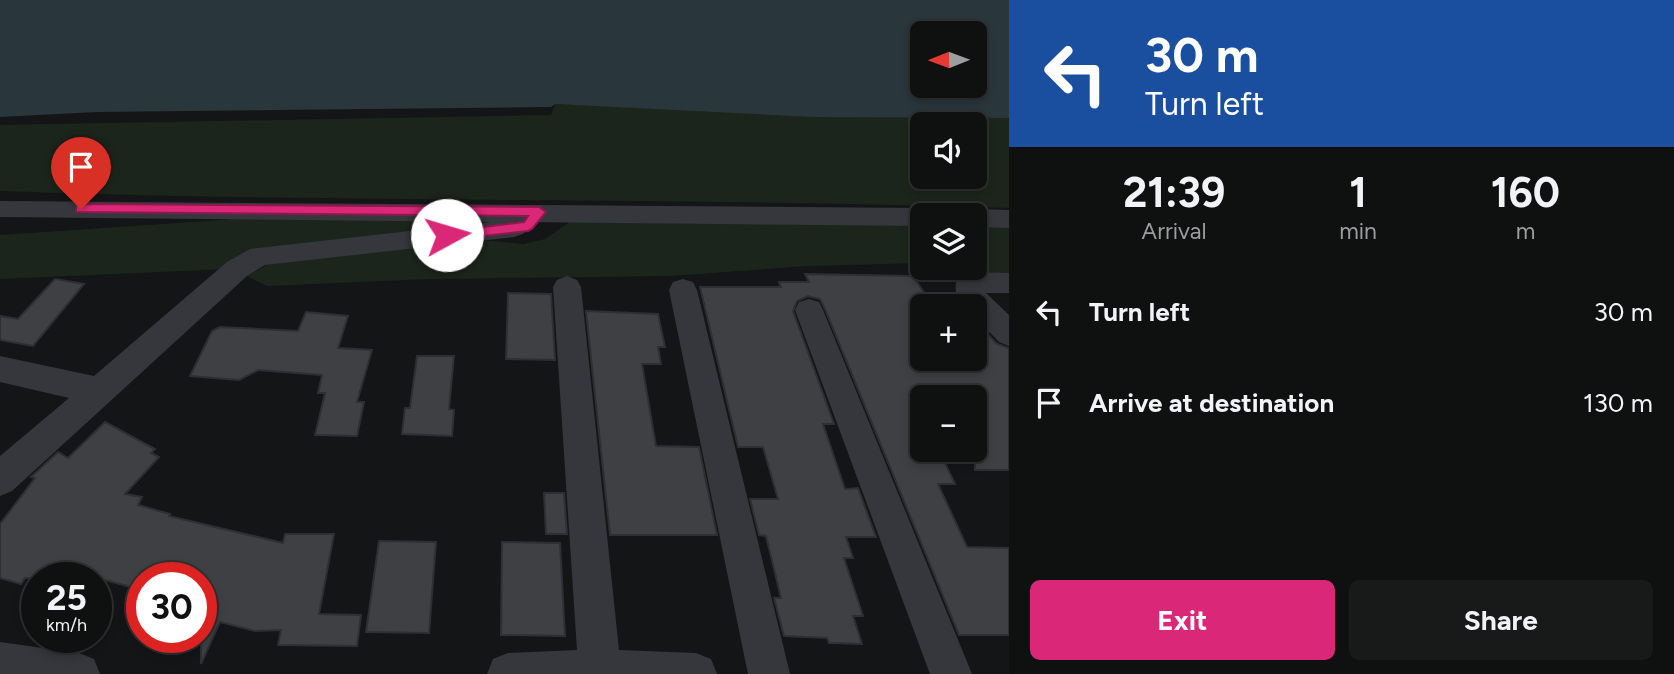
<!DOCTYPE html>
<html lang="en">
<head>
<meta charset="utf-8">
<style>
	:root { --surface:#0f1010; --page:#181919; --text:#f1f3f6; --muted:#9b9d9f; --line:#2f3030; --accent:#db2777 }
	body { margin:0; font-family:Figtree,sans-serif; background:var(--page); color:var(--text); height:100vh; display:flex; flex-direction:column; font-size:26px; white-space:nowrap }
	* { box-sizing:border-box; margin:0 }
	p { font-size:23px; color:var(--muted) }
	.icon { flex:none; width:38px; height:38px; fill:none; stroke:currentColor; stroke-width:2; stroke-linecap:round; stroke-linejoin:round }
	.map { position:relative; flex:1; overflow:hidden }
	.drawer { display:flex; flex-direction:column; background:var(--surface); width:665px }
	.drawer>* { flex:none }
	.banner { background:#1a4fa0; color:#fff; overflow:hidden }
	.needle { width:46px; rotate:269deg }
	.tools { position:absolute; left:910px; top:21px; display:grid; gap:14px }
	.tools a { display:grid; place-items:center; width:77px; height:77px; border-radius:10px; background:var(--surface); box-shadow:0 4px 10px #0003,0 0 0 2px var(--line); font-size:35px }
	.speed { position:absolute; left:21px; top:562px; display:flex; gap:14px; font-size:35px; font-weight:700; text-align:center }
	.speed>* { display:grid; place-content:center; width:91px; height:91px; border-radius:50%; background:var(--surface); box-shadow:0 4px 10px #0003,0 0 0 2px var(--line); line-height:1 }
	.speed small { font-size:18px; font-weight:400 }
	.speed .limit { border:10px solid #d22; background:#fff; color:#111 }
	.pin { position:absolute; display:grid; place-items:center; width:60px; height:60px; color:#fff; margin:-72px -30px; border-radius:50% 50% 50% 0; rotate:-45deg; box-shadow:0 0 7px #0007 }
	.pin .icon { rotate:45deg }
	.me { position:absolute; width:77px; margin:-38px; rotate:84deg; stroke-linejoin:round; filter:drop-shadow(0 0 5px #0008) }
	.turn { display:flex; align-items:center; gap:24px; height:147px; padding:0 21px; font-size:32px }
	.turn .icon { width:91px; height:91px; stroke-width:2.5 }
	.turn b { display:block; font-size:49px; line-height:60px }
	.eta { display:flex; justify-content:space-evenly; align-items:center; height:119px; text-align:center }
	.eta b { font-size:42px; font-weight:700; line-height:49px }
	.button { display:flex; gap:14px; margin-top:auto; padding:14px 21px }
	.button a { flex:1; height:80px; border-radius:10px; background:var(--accent); color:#fff; font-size:28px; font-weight:700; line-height:80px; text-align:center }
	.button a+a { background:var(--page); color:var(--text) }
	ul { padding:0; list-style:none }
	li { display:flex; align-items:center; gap:21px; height:91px; padding:0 21px }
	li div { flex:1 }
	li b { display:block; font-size:26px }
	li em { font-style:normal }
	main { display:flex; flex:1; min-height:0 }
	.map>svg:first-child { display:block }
	.green { fill:#1c251c; fill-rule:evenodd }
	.water { fill:#29363b; fill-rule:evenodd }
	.building { fill:#3e4044; stroke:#2e2f33; stroke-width:2 }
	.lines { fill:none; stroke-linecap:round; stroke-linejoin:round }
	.minor { fill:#35373c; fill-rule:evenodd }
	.route { fill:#db2777; stroke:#8e194d; stroke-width:2 }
</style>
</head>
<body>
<main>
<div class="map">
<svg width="1009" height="674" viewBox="0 0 1009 674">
	<rect width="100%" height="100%" fill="#141516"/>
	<g class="green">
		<path d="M555,104L791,114L1009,118V208C673,197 336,203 0,191V125L551,115ZM922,124H975V177H922Z"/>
		<path d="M251,218H517L256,251L229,269L0,279V235Z"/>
		<path d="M574,219L922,225V263L808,266L671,276L429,279L267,286L247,276L280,258L471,239L524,244L545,239Z"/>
		<path d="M975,226L1009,227V274L966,272L956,268H975Z"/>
	</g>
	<path class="water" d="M0,0H1009V118L812,117L555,104L551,107L97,112L0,117ZM922,33H975V86H922Z"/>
	<g class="building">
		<path d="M805,274L913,276L933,306H922V359H975V321L997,344L1009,348V470H975V397H914L922,415V450H939L955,484H938L967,547L1009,548V635H959L825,309L820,299L808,296L797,301L793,311L834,424H823L845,489L858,488L876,537H846L853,558H844L863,616H853L862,644L829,643L827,638L784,636L774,598H781L766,536L759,535L750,499H778L763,447H738L700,287H781L779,282H809Z"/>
		<path d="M55,279L84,284L33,346L0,340V316L18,319Z"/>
		<path d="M508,293L551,294L555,360L506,359Z"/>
		<path d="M586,311L658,314L665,347H658L661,364H642L656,446L699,447L717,535H610Z"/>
		<path d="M306,312L348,316L338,348L372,350L357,402H364L357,436L315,435L325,393H318L322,375L258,370L239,380L190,376L212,331L220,327L298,331Z"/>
		<path d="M417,356H454L449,409L454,410L452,436L402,434L405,408H410Z"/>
		<path d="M105,422L155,449L151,453L159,457L125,494L142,497L138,505L170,514L169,516L283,543L285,534H334L319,614L361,615L357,646L278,645L281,630L255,631L220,622L201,664V578H142V590L71,571L67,578H25L21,584L0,578V524L35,478L31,477L58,452L68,458Z"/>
		<path d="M544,493H564L567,534H546Z"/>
		<path d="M379,541L436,542L429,633L366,632Z"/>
		<path d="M502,542L560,543L565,636L501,635Z"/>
	</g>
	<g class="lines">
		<g class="minor">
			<path d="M0,201L922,208L933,215H922V226L523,222L527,228L523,234L514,237L265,265L247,276L12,491L0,496V456L69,398L0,382V356L94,376L227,262L250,249L490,222L0,217Z"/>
			<path d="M975,209L1009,210V228L975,227V215H964Z"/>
			<path d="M969,272L1009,273V293H986L1009,315V346L999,342L975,317V306H964C955,297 953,286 959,275Z"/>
			<path d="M567,276L577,280L581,287L619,650L696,653L711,659L717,674H487L493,659L508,653L577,650L553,287L557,280Z"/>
			<path d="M683,279L693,282L697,290L790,674H748L669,290L673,282Z"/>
			<path d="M809,299L819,302L823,310L972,674H930L795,310L799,302Z"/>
			<path d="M0,642L79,653L94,659L100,674H0Z"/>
		</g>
	</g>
	<path class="route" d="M81,204L539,207L546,212L532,229L528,231L447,240L440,235L442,232L524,222L528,216L76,212V205Z"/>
</svg>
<div class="tools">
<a><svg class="needle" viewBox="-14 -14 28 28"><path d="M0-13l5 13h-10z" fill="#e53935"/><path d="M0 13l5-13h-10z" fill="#9b9d9f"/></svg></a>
<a><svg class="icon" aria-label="sound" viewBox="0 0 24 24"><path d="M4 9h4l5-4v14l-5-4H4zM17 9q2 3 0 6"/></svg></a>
<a><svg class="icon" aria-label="layers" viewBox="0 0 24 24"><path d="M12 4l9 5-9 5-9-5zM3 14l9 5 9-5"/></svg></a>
<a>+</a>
<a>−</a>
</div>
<div class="speed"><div>25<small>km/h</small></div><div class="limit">30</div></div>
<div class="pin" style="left:81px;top:209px;background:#d93025"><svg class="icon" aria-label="arrive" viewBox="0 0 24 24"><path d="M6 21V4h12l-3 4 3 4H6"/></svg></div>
<svg class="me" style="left:447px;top:235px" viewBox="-20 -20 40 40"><circle r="19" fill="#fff"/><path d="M0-13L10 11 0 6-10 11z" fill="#db2777"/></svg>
</div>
<section class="drawer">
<div class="banner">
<div class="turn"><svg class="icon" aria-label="left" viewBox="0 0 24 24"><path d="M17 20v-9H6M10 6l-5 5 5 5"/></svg><div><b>30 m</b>Turn left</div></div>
</div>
<div class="eta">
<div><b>21:39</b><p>Arrival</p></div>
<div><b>1</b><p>min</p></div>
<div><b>160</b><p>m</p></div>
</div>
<ul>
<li><svg class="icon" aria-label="left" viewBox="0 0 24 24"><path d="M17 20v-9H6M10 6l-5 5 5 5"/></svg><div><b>Turn left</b></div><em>30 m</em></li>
<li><svg class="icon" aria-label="arrive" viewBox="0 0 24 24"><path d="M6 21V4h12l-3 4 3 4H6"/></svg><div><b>Arrive at destination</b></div><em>130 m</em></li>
</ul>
<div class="button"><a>Exit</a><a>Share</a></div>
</section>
</main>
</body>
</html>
